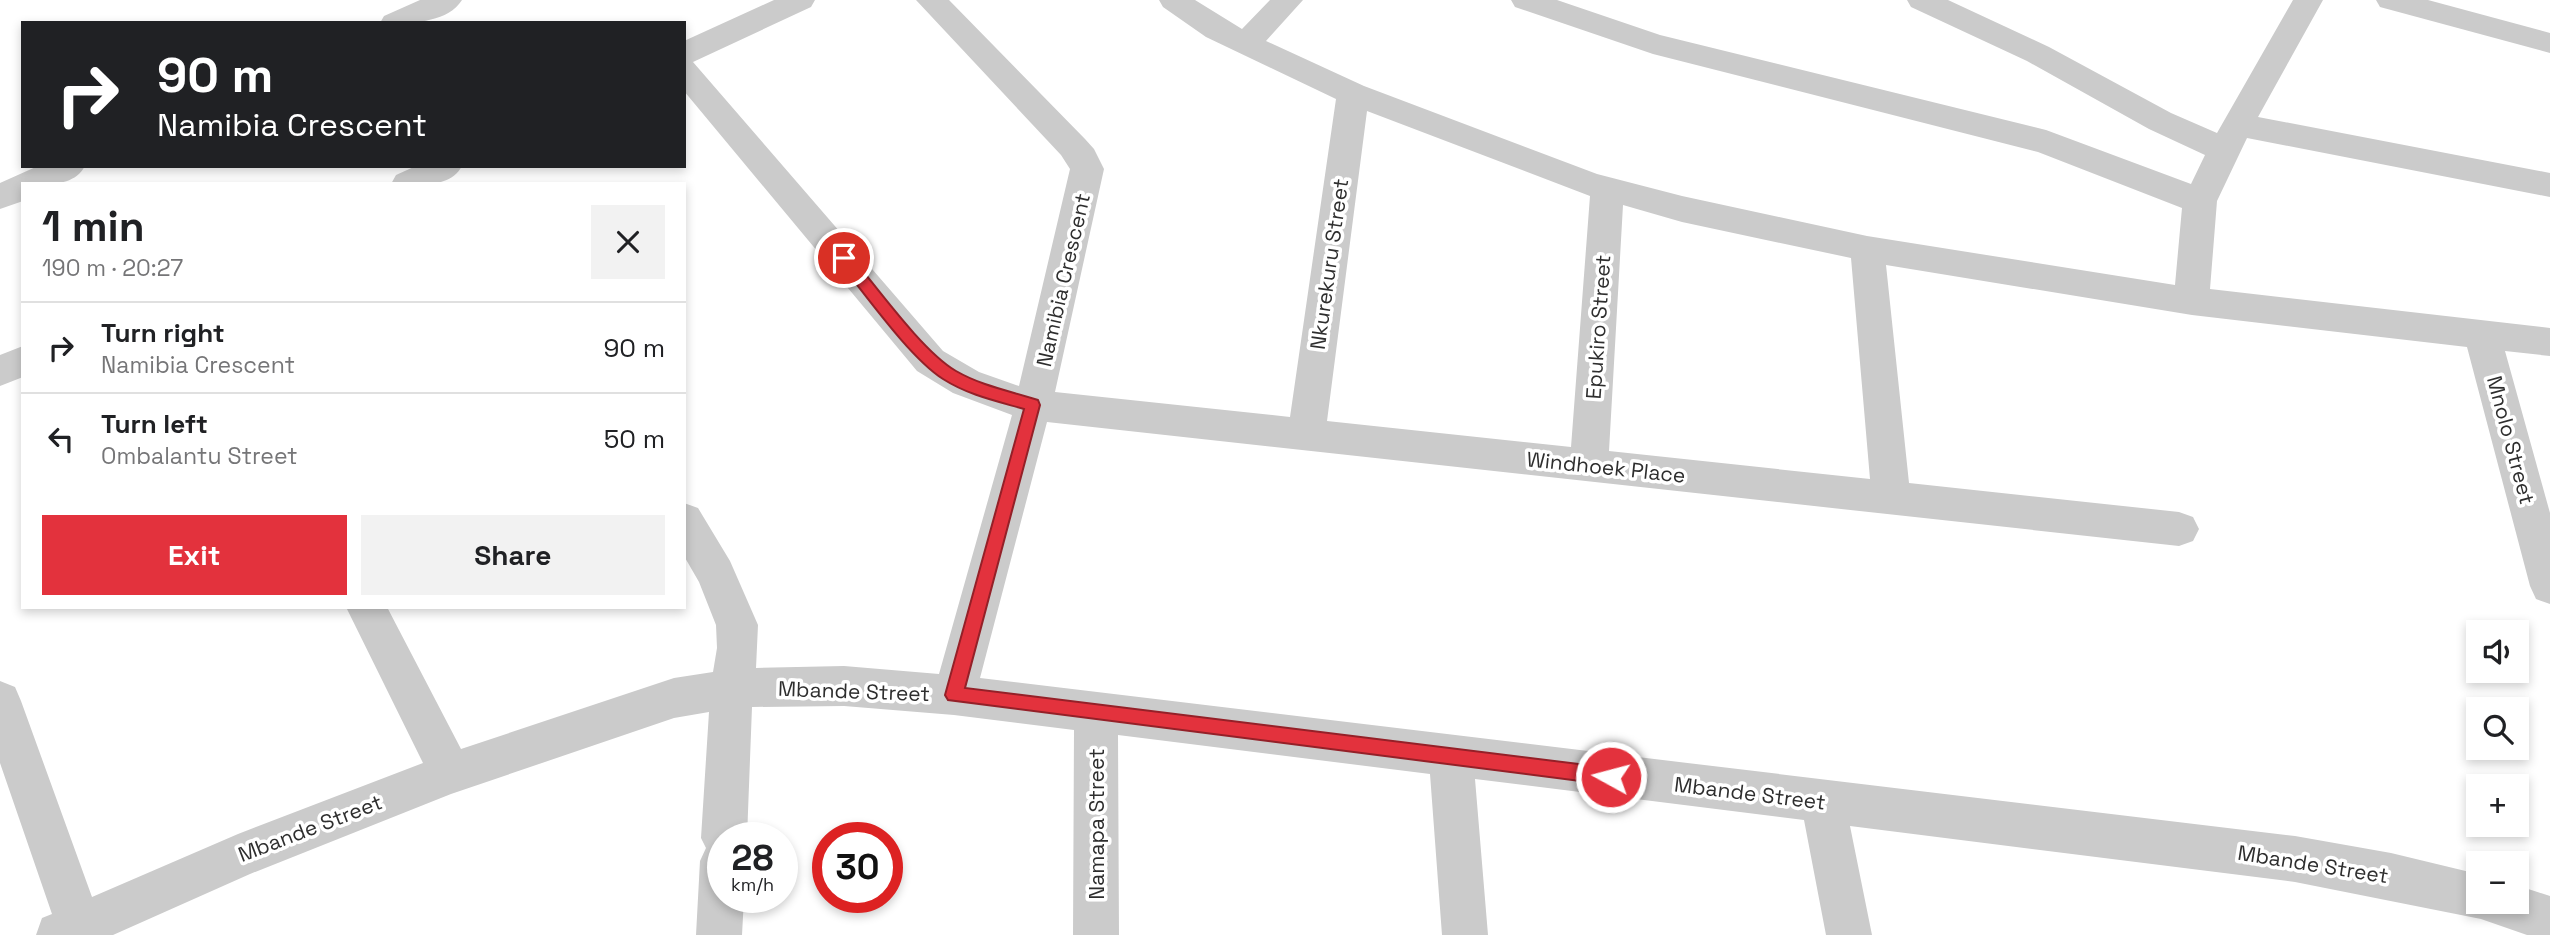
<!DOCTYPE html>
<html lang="en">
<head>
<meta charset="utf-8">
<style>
	:root { --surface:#fff; --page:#f2f2f2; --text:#202124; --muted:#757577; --line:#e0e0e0; --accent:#e3323d }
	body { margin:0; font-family:"Space Grotesk",sans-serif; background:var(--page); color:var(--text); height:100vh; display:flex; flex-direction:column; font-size:26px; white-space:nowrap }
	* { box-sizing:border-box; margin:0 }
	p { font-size:23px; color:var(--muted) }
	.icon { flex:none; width:38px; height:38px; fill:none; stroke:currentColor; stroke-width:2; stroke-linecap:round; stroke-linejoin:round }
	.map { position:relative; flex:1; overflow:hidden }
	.sheet { position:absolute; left:21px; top:182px; width:665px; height:427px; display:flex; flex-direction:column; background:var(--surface); border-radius:0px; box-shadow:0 4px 10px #0003 }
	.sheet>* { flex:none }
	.guide { position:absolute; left:21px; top:21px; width:665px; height:147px; border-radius:0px; box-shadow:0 4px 10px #0003; background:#202124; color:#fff; overflow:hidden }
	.buttons { position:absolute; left:2466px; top:620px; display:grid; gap:14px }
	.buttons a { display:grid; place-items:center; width:63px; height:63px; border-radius:0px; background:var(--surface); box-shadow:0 4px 10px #0003; font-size:35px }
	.speed { position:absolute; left:707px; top:822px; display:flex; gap:14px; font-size:35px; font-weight:700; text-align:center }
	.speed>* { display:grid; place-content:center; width:91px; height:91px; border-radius:50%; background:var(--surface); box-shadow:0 4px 10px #0003; line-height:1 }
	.speed small { font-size:18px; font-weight:400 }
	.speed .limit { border:10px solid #d22; background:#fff; color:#111 }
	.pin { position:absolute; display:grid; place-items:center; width:60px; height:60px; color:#fff; margin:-30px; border:4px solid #fff; border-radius:50%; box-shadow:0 2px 7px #0007 }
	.me { position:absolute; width:77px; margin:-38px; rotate:277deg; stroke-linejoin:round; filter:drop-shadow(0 0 5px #0008) }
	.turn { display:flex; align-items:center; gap:24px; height:147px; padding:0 21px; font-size:32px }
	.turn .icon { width:91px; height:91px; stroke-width:2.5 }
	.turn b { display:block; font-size:49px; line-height:60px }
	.round { display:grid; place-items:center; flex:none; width:74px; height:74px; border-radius:0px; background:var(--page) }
	.headline { display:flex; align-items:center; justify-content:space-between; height:119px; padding:0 21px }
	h1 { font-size:42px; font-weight:700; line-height:52px }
	.primary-button { display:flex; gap:14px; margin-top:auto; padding:14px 21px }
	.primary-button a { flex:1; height:80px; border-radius:0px; background:var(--accent); color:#fff; font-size:28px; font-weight:700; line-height:80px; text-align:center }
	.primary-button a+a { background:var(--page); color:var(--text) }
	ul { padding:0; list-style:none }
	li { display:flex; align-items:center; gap:21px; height:91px; padding:0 21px; border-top:2px solid var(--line) }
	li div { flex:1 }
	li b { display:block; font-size:26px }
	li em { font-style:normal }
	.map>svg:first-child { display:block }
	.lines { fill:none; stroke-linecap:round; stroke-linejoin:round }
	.minor { fill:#cbcbcb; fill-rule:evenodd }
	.route { fill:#e3323d; stroke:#942028; stroke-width:2 }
	.labels { text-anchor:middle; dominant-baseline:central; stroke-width:7; stroke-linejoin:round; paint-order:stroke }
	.street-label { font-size:21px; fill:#2e2e2e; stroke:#fff }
</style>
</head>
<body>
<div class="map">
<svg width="2550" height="935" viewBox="0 0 2550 935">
	<rect width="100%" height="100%" fill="#fff"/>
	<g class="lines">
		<g class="minor">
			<path d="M420,0H462C446,25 406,23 380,23L384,16Z"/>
			<path d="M774,0H815L811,7L693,62L943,351L979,372L1019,386L1070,169L1061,155L916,0H949L1085,139L1094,149L1104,169L1055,392L1290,417L1336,99L1206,37L1163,7L1159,0H1195L1242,29L1270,0H1303L1266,41L1364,86L1597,174L1682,196L1867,236L2175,285L2182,208L2038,152L1653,54L1515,7L1511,0H1557L1660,35L2046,130L2191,184L2205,155L2149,129L2027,61L1911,7L1907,0H1948L2049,47L2171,113L2217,133L2293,0H2323L2258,117L2550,173V197L2247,138L2217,201L2210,289L2550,328V356L2505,351L2550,513V604L2536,599L2530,586L2467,347L2192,315L1886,265L1909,483L2179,512L2193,517L2199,529L2193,541L2179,546L1047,422L980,678L2295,836L2391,853L2478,874V901H2516V885L2550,896V935H2527L2481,919L2295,882L1850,826L1872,935H1826L1804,820L1475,779L1488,935H1442L1430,774L1118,735L1119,935H1073L1074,730L954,715L844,706L752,707L747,838H723V898H744L742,935H696L700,861L706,848L701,838L709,712L674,718L451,794L250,874L113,935H36L42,918L52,914L0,763V681L15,687L21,701L92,897L238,834L423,763L346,607H387L461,749L674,678L713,672L717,648L716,625L699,582L684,556V503L698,508L730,561L758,625L756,668L844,666L939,674L1012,415L953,393L917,371L684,91V41ZM1367,111L1590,196L1571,447L1327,421ZM1623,205L1682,222L1851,258L1870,479L1609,451Z"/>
			<path d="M2376,0H2428L2550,33V53L2380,7Z"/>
			<path d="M38,166H85C73,188 45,184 23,184V201L0,209V183Z"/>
			<path d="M416,166H462C449,190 415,184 391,184L396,175Z"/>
			<path d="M23,346V377L0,386V355Z"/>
		</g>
	</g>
	<path class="route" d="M844,253L849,254C877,287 922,351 956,371C982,386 1010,391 1038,400L1040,405L965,688L1611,768L1617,770L1620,777L1617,783L1611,785L948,700L945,695L1024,409C996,401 968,395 943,379C909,357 866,295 839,262L837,258Z"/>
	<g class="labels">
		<g class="street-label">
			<text transform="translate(1329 264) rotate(-82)">Nkurekuru Street</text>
			<text transform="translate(1063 280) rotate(-77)">Namibia Crescent</text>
			<text transform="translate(1598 327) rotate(-86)">Epukiro Street</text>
			<text transform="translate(2511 440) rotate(75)">Mnolo Street</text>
			<text transform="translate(1606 467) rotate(6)">Windhoek Place</text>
			<text transform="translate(854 691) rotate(2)">Mbande Street</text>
			<text transform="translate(1750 793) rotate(7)">Mbande Street</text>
			<text transform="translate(1096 824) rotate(-90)">Namapa Street</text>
			<text transform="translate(310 828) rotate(-21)">Mbande Street</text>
			<text transform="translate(2313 864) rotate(9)">Mbande Street</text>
		</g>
	</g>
</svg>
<div class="buttons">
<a><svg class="icon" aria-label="sound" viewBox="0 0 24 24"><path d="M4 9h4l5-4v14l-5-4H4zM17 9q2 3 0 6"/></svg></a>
<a><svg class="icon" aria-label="search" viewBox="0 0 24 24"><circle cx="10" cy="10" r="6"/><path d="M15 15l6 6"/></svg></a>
<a>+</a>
<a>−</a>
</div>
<div class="speed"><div>28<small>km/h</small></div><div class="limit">30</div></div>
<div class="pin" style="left:844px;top:258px;background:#d93025"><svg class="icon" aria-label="arrive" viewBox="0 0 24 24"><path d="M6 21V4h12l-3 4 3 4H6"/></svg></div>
<svg class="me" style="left:1611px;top:777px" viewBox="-20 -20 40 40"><circle r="17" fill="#e3323d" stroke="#fff" stroke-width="3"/><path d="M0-11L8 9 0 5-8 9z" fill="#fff"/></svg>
<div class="guide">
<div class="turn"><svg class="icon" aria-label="right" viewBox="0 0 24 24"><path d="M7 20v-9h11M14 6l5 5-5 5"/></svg><div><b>90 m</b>Namibia Crescent</div></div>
</div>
<section class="sheet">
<div class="headline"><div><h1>1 min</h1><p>190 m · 20:27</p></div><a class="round"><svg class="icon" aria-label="close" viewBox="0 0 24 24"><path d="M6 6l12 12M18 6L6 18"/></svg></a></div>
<ul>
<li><svg class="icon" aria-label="right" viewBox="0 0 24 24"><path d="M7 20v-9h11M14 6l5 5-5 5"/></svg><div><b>Turn right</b><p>Namibia Crescent</p></div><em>90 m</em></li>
<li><svg class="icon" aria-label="left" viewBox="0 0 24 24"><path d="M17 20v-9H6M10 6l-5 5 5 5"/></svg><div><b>Turn left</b><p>Ombalantu Street</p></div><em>50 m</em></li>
</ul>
<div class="primary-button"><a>Exit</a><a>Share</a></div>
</section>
</div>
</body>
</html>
